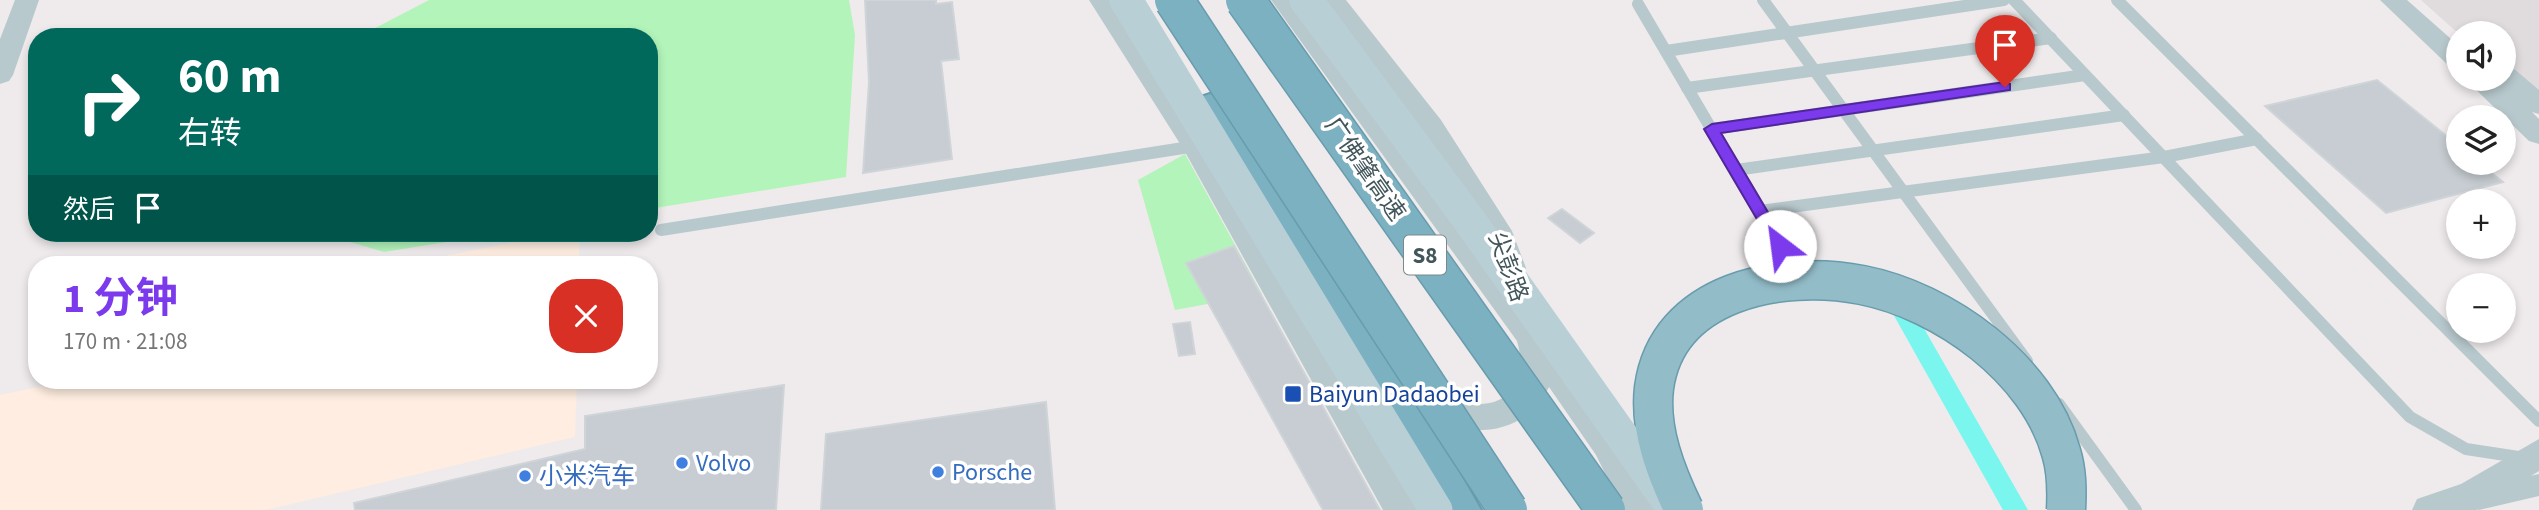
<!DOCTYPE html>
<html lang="zh">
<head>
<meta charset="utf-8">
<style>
	:root { --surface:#fff; --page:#f6f6f6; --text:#222; --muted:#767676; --accent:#7c3aed }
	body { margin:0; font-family:"Source Sans 3","Noto Sans SC",sans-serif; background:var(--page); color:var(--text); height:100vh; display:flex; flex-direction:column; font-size:26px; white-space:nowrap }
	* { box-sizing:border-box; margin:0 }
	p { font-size:23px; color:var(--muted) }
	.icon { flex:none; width:38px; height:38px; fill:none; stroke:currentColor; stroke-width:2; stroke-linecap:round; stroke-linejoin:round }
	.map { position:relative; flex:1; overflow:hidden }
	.panel { position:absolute; left:28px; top:256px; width:630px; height:133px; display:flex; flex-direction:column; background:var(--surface); border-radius:28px; box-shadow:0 4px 10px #0003 }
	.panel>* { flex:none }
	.top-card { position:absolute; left:28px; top:28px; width:630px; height:214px; border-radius:28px; box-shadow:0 4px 10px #0003; background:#00695c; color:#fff; overflow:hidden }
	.fabs { position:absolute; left:2446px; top:21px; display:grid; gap:14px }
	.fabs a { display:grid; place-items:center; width:70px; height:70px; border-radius:50%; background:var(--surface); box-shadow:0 4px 10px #0003; font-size:35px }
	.pin { position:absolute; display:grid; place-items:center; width:60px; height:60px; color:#fff; margin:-72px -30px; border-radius:50% 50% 50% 0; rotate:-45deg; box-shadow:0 0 7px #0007 }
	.pin .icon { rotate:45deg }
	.me { position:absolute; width:77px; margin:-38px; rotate:330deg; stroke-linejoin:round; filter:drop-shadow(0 0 5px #0008) }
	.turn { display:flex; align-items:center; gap:24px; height:147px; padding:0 35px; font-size:32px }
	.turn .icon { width:91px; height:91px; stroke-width:2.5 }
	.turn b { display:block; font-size:49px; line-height:60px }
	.then { display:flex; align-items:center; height:66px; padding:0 35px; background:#0003; gap:14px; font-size:26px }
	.round { display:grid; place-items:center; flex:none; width:74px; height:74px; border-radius:28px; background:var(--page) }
	.overview { display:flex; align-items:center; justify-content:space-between; height:119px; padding:0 35px }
	h1 { font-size:42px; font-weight:700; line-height:52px; color:var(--accent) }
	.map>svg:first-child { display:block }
	.commercial { fill:#feede0 }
	.education { fill:#e0dcde }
	.green { fill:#b3f4ba }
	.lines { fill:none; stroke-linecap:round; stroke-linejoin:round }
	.canal { fill:#7af6ef; fill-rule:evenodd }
	.building { fill:#c7cdd2; stroke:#cfd4d8; stroke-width:2 }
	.motorway-casing { stroke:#689cad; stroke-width:4 }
	.service { stroke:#b8c9cd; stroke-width:12 }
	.minor { fill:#b8c9cd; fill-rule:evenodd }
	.tertiary { fill:#b8c9cd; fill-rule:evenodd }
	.motorway { fill:#7cb1c2; fill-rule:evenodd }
	.trunk-bridge-casing { stroke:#689cad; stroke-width:41; stroke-linecap:butt }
	.motorway-bridge-casing { stroke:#689cad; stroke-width:41; stroke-linecap:butt }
	.secondary-bridge { stroke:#b9cfd6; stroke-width:33 }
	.trunk-bridge { stroke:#92bcc8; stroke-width:38 }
	.motorway-bridge { stroke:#7cb1c2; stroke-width:38 }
	.route { fill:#7c3aed; stroke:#51269a; stroke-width:2 }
	.transit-dot { fill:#1a4fb4; stroke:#fff; stroke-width:2.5 }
	.shop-dot { fill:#3f7fe0; stroke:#fff; stroke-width:2.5 }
	.labels { text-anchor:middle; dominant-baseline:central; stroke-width:7; stroke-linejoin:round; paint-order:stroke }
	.shield { fill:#fff; stroke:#7b898c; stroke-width:2 }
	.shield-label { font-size:23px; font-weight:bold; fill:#42565b }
	.street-label { font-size:24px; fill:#42565b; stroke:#fff }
	.transit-label { font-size:24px; fill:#164399; stroke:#fff; text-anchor:start }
	.shop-label { font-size:24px; fill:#366cbe; stroke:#fff; text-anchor:start }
</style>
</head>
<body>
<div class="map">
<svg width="2539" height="510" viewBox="0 0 2539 510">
	<rect width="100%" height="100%" fill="#efebec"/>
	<g class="commercial">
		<path d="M558,233H580L579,264H406Z"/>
		<path d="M72,380H577L575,437L266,510H0V395Z"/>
	</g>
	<path class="education" d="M2421,0H2539V106L2504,75V33L2459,34Z"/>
	<g class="green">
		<path d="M429,0H849L855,35L846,177L649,209V37H358Z"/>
		<path d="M1185,154L1262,294L1175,310L1138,180Z"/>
		<path d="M320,233H502L384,252Z"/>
	</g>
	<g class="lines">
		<path class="canal" d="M1894,288L1902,290L2028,510H2003L1883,296L1886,290Z"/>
	</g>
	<g class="building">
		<path d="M865,0H936V4L952,2L959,59L941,61L952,159L863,173L869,82Z"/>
		<path d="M2377,80L2459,146V163H2479L2503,182L2386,213L2265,106Z"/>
		<path d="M1562,209L1594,233L1580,243L1548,218Z"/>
		<path d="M1234,246L1380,510H1323L1186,263Z"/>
		<path d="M1190,322L1195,354L1179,356L1173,324Z"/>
		<path d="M784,385L776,510H355L354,503L585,449V416Z"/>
		<path d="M1046,402L1055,510H821L826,434Z"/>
	</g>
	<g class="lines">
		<defs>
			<path id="motorway" d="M1210,94L1222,98L1411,388L1481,510H1435L1381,412L1193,106L1198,98Z"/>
		</defs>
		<use href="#motorway" class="motorway-casing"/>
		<g class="service">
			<path d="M1763,0L2027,361"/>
			<path d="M2014,0L2410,417L2466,449L2525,458"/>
			<path d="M2117,0L2539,421"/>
			<path d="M1638,4L1780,246"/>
			<path d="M1666,51L2004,0"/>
			<path d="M1687,88L2051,38"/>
			<path d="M1712,129L2085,75"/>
			<path d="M1736,170L2124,115"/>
			<path d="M1760,211L2164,157L2257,139"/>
			<path d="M661,230L1196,146"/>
			<path d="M2059,404L2136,510"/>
		</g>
		<path class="minor" d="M2539,474V496L2479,510L2468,507L2464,499L2468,491L2477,488Z"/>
		<g class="tertiary">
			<path d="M15,0H39L13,75L9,81L0,84V39Z"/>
			<path d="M1089,0H1114L1206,139L1418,510H1383L1184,150Z"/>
			<path d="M1271,0H1296L1495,264L1488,241L1421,134L1321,0H1346L1441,120L1512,231L1526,268L1522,276L1505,277L1620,435L1657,510H1623L1596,455L1549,387C1523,439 1470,436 1421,420L1417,410L1421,400C1439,395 1452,403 1469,404C1513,407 1528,380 1517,341Z"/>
			<path d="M2380,0H2407L2459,46V70L2450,67Z"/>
			<path d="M2504,65L2513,68L2539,90V114L2532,112L2539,119V144L2529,141L2465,79H2504Z"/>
			<path d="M2539,439V471L2476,510H2412L2417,499L2461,484Z"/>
		</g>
		<use href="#motorway" class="motorway"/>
		<defs>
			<path id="trunk-bridge" d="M1684,510C1666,473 1649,430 1654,388C1667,291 1781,269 1862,285C1944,301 2038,369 2061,452C2067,471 2067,490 2066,510"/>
			<g id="motorway-bridge">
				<path d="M1174,0L1508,510"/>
				<path d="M1245,0L1606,510"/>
			</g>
		</defs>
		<use href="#trunk-bridge" class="trunk-bridge-casing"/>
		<use href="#motorway-bridge" class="motorway-bridge-casing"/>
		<g class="secondary-bridge">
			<path d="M1126,0L1436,510"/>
			<path d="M1306,0L1467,217L1673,508"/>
		</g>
		<use href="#trunk-bridge" class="trunk-bridge"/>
		<use href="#motorway-bridge" class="motorway-bridge"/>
	</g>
	<path class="route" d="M2005,82L2010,84V90L1721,133L1788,246L1780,252L1775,250L1704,129L1712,124Z"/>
	<rect class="transit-dot" x="1284" y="385" width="18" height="18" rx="3.5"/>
	<g class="shop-dot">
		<circle cx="682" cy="463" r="7"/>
		<circle cx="938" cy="472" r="7"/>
		<circle cx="525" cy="476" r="7"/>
	</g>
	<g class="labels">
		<rect class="shield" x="1404" y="235.5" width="42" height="39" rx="5"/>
		<g class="shield-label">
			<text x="1425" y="255">S8</text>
		</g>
		<g class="street-label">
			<text transform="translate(1365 169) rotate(55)">广佛肇高速</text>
			<text transform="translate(1508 267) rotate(70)">尖彭路</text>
		</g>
		<g class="transit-label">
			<text x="1309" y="394">Baiyun Dadaobei</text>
		</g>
		<g class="shop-label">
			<text x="696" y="463">Volvo</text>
			<text x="952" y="472">Porsche</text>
			<text x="539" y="476">小米汽车</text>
		</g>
	</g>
</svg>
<div class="fabs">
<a><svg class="icon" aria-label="sound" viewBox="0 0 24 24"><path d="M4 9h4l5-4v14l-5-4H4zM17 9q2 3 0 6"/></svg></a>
<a><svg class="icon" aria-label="layers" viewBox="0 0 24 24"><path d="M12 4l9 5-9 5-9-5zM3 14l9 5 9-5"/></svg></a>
<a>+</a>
<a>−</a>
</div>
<div class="pin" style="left:2005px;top:87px;background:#d93025"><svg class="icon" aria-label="arrive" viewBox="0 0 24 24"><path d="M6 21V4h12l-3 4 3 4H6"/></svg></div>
<svg class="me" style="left:1780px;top:246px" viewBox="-20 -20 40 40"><circle r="19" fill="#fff"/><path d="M0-13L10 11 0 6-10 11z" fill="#7c3aed"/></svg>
<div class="top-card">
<div class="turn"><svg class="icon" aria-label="right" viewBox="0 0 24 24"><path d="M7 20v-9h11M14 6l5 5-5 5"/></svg><div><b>60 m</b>右转</div></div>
<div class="then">然后<svg class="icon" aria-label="arrive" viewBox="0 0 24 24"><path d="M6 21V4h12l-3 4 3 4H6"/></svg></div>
</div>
<section class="panel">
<div class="overview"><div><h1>1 分钟</h1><p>170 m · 21:08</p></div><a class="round" style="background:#d93025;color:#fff"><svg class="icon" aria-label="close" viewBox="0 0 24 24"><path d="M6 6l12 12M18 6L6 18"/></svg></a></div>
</section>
</div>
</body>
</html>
